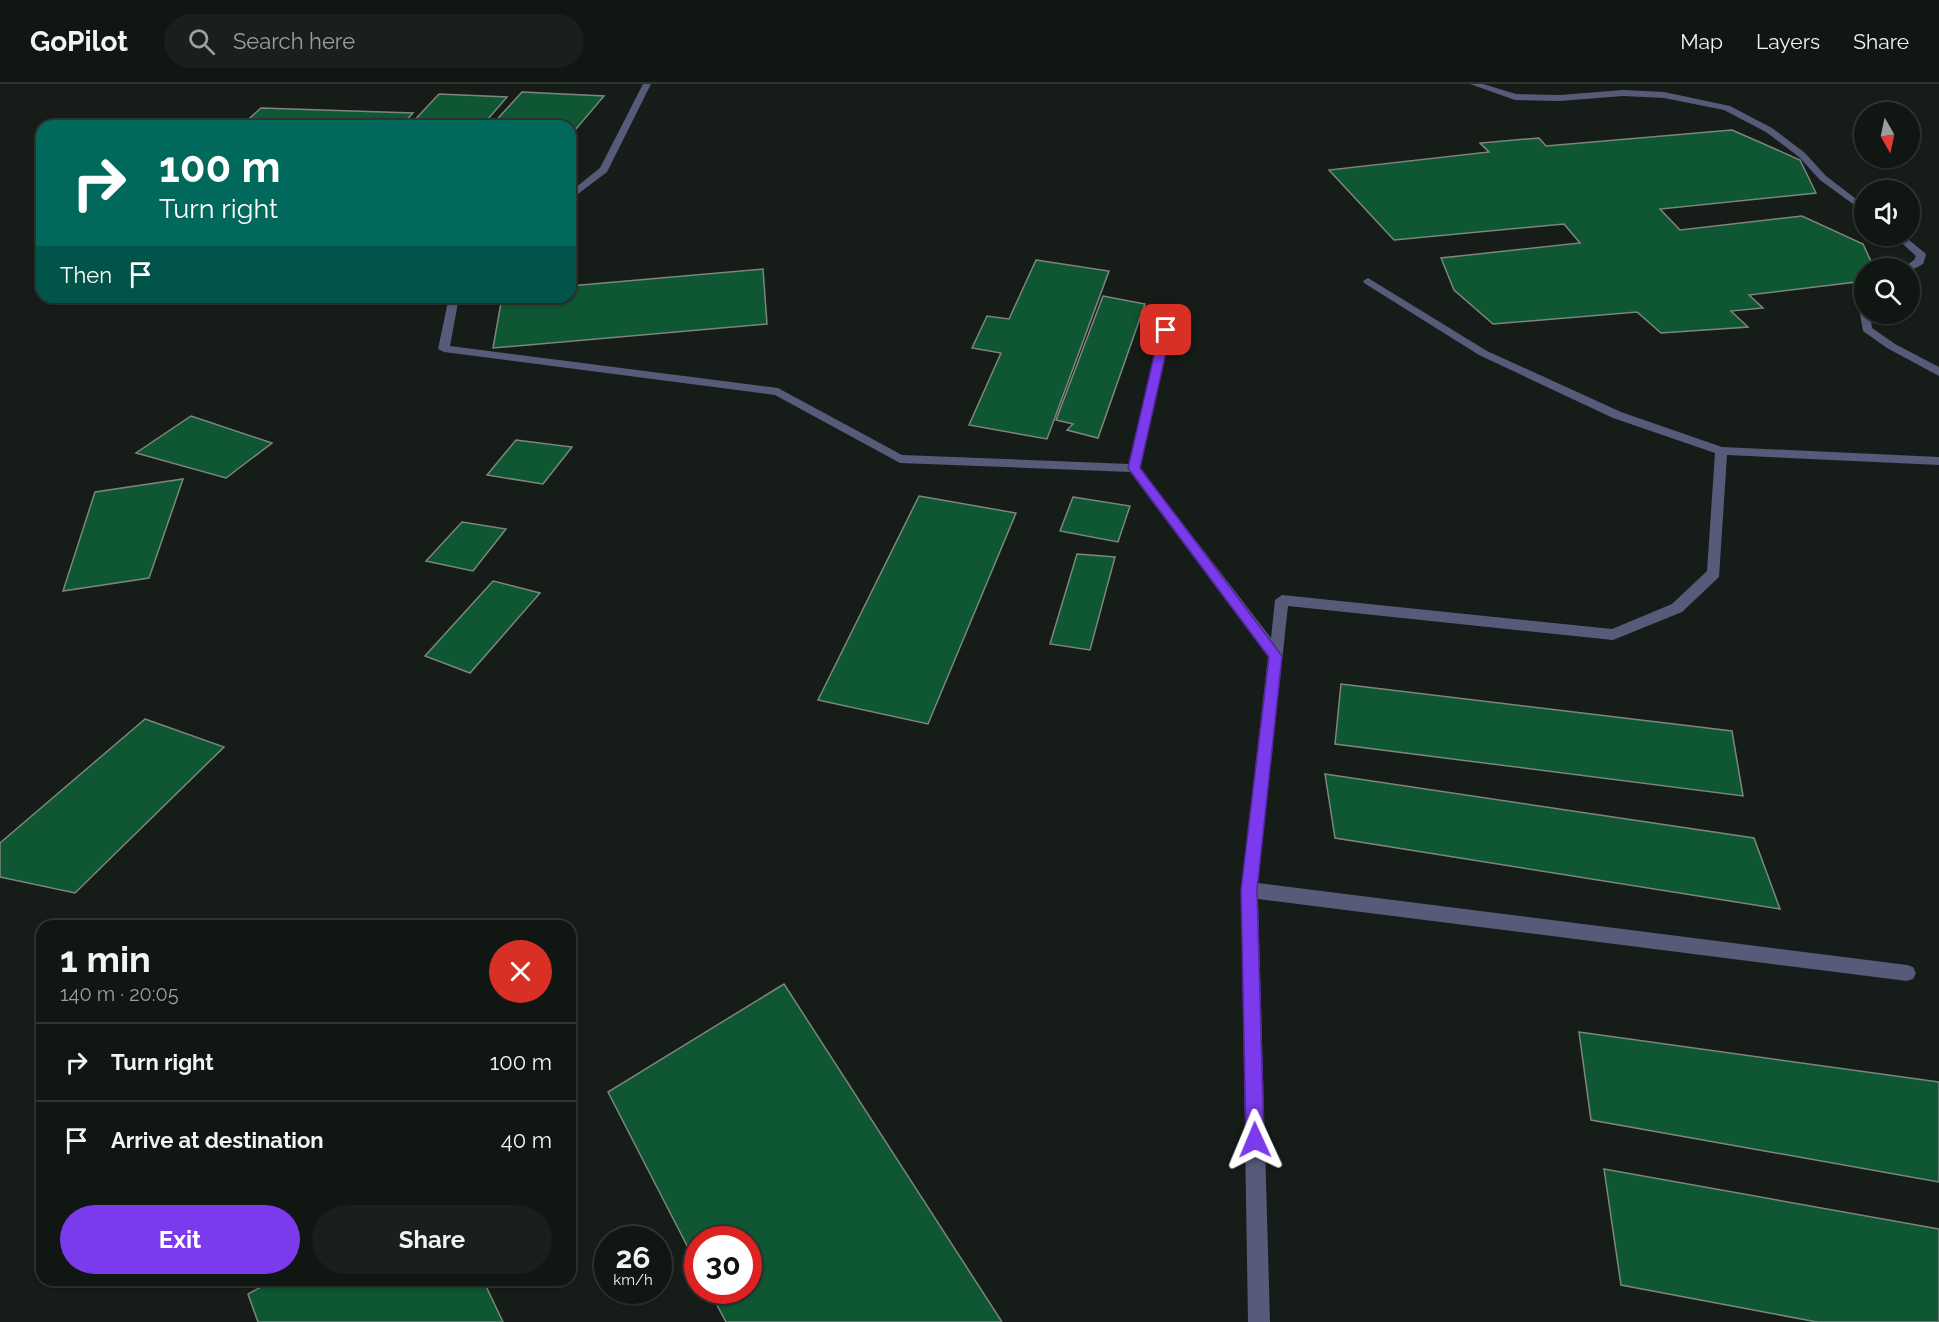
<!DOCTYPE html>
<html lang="en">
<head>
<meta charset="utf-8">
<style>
	:root { --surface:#101612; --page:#191f1b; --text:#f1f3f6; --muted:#9c9f9f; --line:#303532; --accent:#7c3aed }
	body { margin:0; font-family:Raleway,sans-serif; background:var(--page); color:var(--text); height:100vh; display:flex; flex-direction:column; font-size:22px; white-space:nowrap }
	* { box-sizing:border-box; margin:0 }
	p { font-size:20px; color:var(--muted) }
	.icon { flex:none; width:33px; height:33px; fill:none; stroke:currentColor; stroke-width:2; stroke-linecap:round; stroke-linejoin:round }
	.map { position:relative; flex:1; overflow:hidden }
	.details { position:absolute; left:36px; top:836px; width:540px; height:366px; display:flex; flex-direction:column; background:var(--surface); border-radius:18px; box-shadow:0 2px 4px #0004,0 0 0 2px var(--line) }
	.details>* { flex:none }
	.guide { position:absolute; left:36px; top:36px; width:540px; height:183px; border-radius:18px; box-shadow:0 2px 4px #0004,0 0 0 2px var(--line); background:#00695c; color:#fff; overflow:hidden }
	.needle { width:39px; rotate:171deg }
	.controls { position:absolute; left:1854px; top:18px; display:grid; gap:12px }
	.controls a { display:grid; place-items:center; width:66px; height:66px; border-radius:50%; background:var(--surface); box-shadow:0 2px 4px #0004,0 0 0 2px var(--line); font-size:30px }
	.speed { position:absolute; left:594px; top:1142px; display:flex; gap:12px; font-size:30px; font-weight:700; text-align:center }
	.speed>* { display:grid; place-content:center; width:78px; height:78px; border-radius:50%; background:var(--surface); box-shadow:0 2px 4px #0004,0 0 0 2px var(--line); line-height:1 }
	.speed small { font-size:15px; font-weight:400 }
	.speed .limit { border:9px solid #d22; background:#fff; color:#111 }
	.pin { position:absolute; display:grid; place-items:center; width:51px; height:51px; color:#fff; margin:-26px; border-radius:12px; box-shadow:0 3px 9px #0006 }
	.me { position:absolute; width:66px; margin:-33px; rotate:359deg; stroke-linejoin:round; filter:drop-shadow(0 0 4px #0008) }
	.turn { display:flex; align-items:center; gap:21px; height:126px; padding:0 24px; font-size:27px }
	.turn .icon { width:78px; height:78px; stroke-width:2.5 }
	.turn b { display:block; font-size:42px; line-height:51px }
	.then { display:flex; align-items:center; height:57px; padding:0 24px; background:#0003; gap:12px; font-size:22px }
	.round { display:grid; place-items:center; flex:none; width:63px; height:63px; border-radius:32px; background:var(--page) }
	.head { display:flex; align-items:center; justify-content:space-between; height:102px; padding:0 24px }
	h1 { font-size:36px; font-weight:700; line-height:45px }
	.cta { display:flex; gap:12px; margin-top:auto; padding:12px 24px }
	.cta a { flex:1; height:69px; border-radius:36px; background:var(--accent); color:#fff; font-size:24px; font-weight:700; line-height:69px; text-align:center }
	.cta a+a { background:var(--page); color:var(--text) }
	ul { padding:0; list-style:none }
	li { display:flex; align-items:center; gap:18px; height:78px; padding:0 24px; border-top:2px solid var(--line) }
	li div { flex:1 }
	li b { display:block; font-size:22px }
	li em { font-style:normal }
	header { display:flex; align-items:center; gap:36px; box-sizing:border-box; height:84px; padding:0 30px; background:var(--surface); border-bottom:2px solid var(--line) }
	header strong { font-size:28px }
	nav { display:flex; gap:33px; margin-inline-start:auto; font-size:21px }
	.search { width:420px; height:54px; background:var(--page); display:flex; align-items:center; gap:15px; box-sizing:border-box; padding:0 21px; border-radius:33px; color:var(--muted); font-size:22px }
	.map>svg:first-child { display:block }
	.building { fill:#0f5632; stroke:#7d857f; stroke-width:1.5 }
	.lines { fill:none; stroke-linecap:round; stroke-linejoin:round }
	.minor { fill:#585a7a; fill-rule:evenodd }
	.route { fill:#7c3aed; stroke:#51269a; stroke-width:1.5 }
</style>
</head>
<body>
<header>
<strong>GoPilot</strong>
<div class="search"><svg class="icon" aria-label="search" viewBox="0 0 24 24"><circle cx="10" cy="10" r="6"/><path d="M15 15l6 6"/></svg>Search here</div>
<nav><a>Map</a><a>Layers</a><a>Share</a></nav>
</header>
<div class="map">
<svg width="1939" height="1238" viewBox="0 0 1939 1238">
	<rect width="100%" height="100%" fill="#161d18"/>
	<g class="building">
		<path d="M522,8L604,12L570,52V42H491Z"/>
		<path d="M439,10L507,13L482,42H409Z"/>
		<path d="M261,24L413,29L401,42H241Z"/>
		<path d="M1732,46L1800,76L1816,109L1660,125L1680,146L1802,132L1863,160L1874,184H1864V197L1749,211L1763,224L1731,227L1748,243L1661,249L1637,228L1493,240L1454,206L1441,174L1580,159L1564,140L1394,156L1329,86L1489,68L1480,59L1539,54L1546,62Z"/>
		<path d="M1036,176L1109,187L1047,355L969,341L1001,269L972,264L987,232L1009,235Z"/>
		<path d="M763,185L767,240L493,264L502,213H570V202Z"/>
		<path d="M1103,212L1145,220L1098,354L1067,346L1073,340L1056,336Z"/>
		<path d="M191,332L272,359L226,394L136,369Z"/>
		<path d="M516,356L572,363L543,400L487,391Z"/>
		<path d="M183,395L149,494L63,507L95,408Z"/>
		<path d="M919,412L1016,429L928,640L818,616Z"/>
		<path d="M1073,413L1130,422L1118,458L1060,447Z"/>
		<path d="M462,438L506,445L473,487L426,477Z"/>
		<path d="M1077,470L1115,473L1090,566L1050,560Z"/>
		<path d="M493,497L540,509L470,589L425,572Z"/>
		<path d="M1341,600L1732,647L1743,712L1335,660Z"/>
		<path d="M145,635L224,663L75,809L0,793V759Z"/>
		<path d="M1325,690L1754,754L1780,825L1335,754Z"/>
		<path d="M784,900L1002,1238H726L709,1206H748V1155H698V1183L608,1008Z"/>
		<path d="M1579,948L1939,998V1098L1591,1036Z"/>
		<path d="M1604,1085L1939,1145V1238H1817L1621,1201Z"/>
		<path d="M274,1196H483L503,1238H258L248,1210Z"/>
	</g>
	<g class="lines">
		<g class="minor">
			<path d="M643,0H651L607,88L570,116V108L600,84Z"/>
			<path d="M1470,0H1483L1516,10L1560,11L1623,6L1664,8L1730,22L1772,44L1805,69L1826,92L1864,121V128L1820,96L1799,73L1766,48L1724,26L1664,14L1623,12L1560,17L1515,16Z"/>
			<path d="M1894,152H1904L1925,169L1926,171L1923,180L1910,187V184H1903L1914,176L1916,172Z"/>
			<path d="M1368,194L1487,267L1621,328L1722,363L1939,373V381L1727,371L1719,493L1682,528L1613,556L1288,522L1258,799L1907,881L1913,883L1916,889L1913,895L1907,897L1258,815L1270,1238H1248L1241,806L1268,573L1130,388L900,379L775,311L444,268L438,265L449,213H459L450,262L778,304L902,371L1129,380L1166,224L1171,221L1176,224L1140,384L1271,554L1275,516L1282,511L1612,545L1672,520L1707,487L1715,369L1613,334L1479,271L1364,199L1363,197Z"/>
			<path d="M1864,227V230H1870L1872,244L1895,260L1939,283V292L1887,264L1863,247L1860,230Z"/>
		</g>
	</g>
	<path class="route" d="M1166,243L1171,246L1140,384L1282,572L1257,806L1264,1056L1261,1062L1255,1065L1249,1062L1246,1056L1241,806L1269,573L1128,384L1160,246Z"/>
</svg>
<div class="controls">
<a><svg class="needle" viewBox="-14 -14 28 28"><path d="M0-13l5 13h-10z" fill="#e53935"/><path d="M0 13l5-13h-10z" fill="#9c9f9f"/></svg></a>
<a><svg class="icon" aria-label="sound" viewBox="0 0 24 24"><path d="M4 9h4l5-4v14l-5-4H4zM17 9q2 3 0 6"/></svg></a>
<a><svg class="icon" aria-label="search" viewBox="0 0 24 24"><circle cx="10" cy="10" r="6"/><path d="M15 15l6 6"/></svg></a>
</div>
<div class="speed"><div>26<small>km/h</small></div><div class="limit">30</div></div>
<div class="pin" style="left:1166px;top:246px;background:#d93025"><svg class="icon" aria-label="arrive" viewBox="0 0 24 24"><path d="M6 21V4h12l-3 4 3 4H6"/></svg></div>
<svg class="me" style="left:1255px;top:1056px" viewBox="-20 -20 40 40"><path d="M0-17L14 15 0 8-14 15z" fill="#7c3aed" stroke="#fff" stroke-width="4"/></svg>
<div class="guide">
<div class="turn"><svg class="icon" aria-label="right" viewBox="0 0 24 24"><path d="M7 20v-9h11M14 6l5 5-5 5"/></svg><div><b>100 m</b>Turn right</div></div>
<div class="then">Then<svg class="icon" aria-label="arrive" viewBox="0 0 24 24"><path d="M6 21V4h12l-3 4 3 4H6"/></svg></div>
</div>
<section class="details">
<div class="head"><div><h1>1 min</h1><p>140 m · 20:05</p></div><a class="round" style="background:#d93025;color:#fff"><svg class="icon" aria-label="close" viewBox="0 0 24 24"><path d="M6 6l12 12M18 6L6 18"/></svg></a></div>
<ul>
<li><svg class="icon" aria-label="right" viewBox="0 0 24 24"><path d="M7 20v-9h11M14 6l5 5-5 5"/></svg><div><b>Turn right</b></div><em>100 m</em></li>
<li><svg class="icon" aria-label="arrive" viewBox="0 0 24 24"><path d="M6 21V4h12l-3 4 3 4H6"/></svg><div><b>Arrive at destination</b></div><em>40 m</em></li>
</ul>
<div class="cta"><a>Exit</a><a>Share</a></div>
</section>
</div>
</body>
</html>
